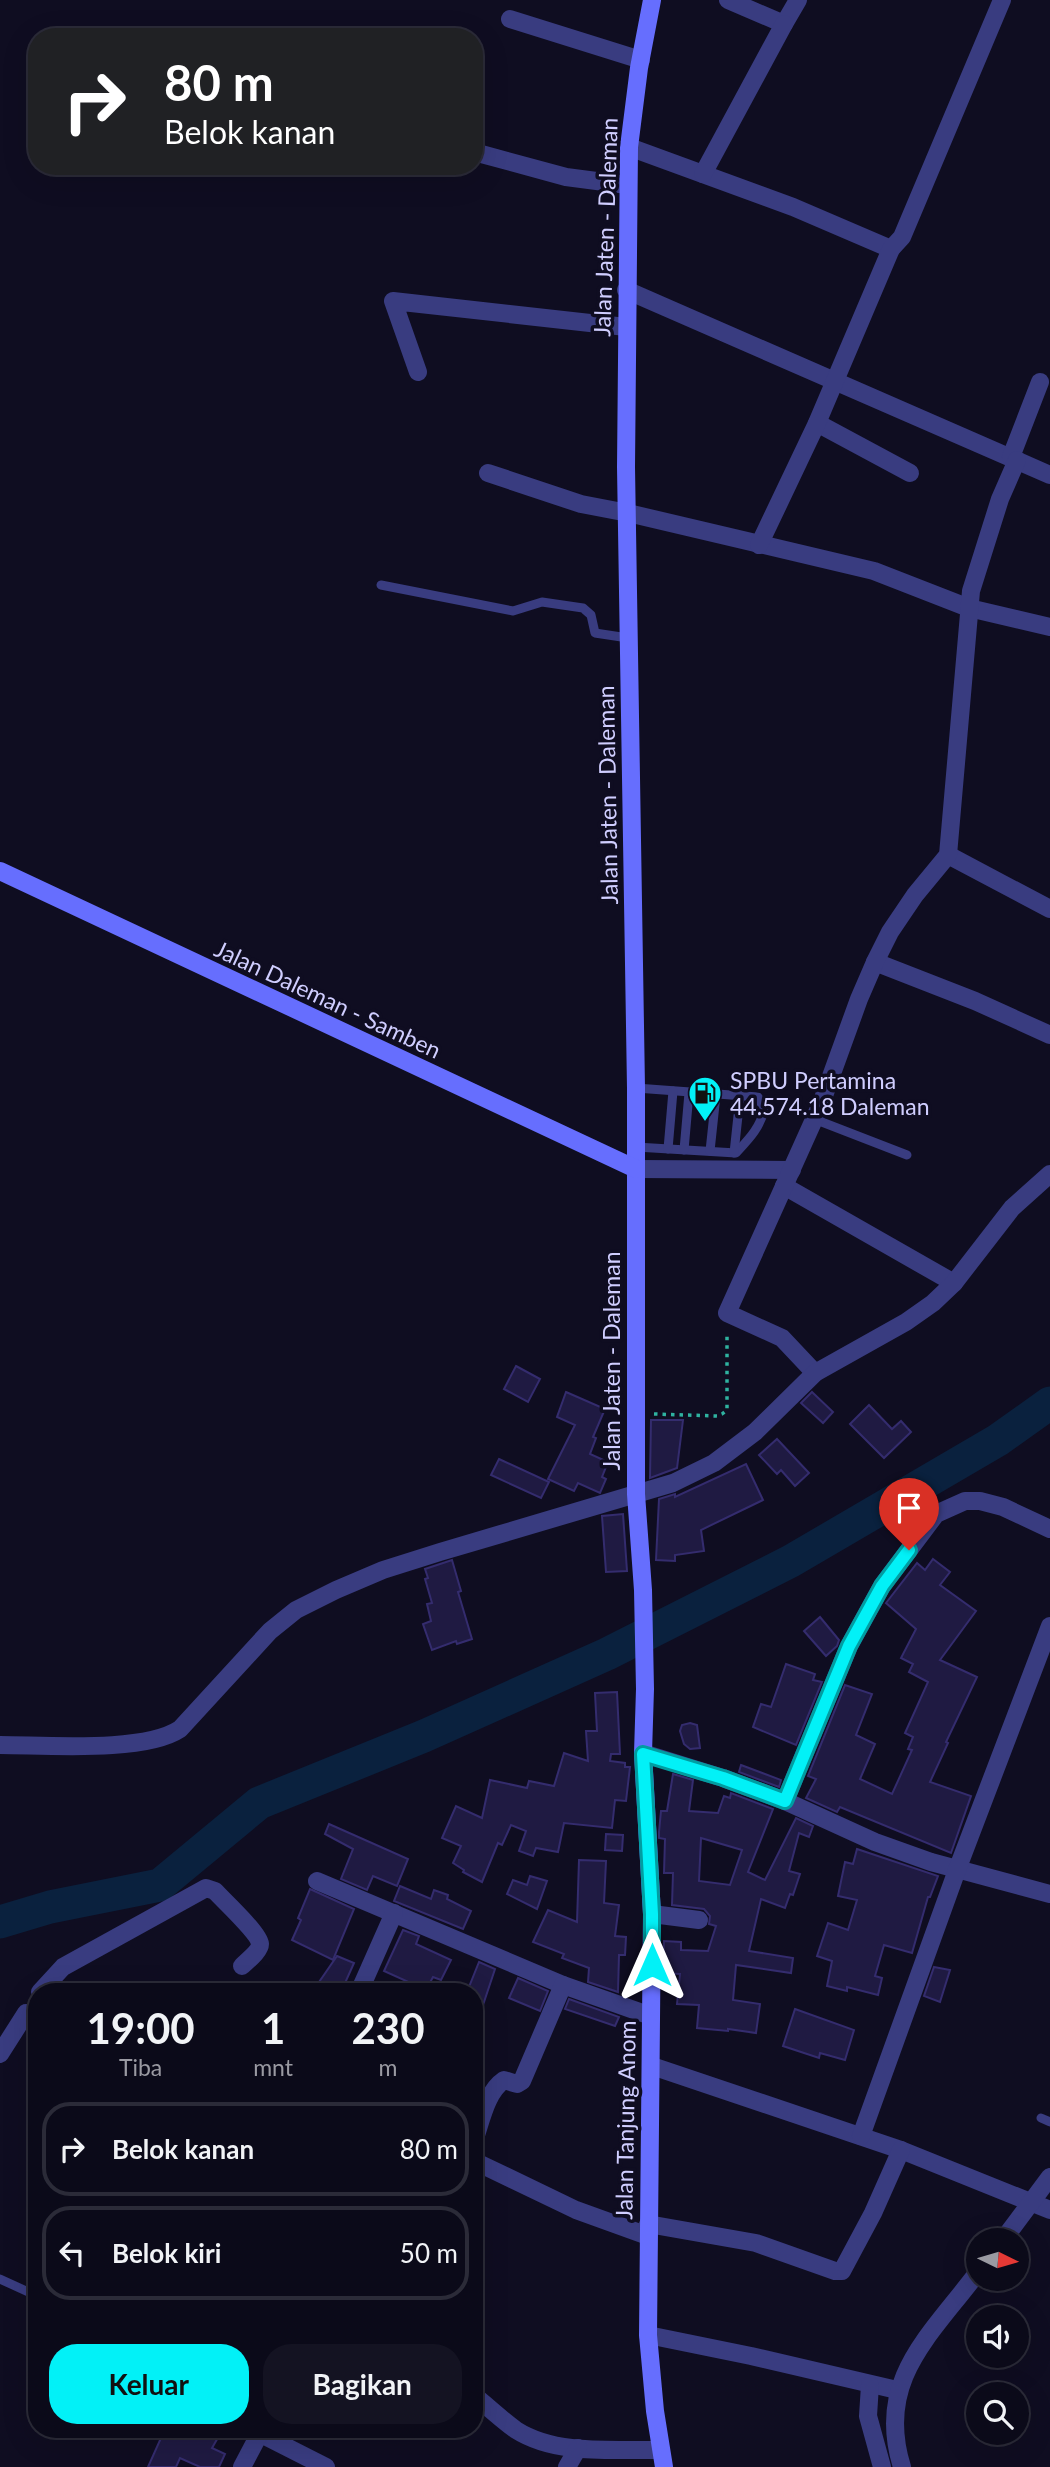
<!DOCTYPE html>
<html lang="id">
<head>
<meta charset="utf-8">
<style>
	:root { --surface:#0b0a19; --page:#141322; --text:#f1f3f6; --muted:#9a9aa2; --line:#2b2b38; --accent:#02f1f7 }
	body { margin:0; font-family:Lato,sans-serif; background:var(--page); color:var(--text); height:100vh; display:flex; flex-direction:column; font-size:26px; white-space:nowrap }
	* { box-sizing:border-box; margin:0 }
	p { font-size:23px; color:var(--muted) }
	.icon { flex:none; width:38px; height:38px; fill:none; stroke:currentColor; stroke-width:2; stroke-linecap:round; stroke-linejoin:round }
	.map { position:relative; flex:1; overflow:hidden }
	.drawer { position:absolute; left:28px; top:1983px; width:455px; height:455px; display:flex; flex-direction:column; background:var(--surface); border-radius:28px; box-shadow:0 7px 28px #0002,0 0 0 2px var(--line) }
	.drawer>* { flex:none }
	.hud { position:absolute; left:28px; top:28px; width:455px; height:147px; border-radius:28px; box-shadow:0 7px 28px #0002,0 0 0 2px var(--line); background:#202124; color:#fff; overflow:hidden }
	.needle { width:46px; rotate:95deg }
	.buttons { position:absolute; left:966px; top:2228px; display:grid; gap:14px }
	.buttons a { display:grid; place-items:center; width:63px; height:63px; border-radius:50%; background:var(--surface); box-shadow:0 7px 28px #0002,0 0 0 2px var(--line); font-size:35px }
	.pin { position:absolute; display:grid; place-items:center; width:60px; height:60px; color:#fff; margin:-72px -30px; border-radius:50% 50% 50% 0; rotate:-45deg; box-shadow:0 0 7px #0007 }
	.pin .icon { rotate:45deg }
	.me { position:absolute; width:77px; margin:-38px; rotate:0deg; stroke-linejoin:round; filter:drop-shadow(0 0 5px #0008) }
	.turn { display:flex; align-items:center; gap:24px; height:147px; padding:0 21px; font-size:32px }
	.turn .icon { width:91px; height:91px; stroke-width:2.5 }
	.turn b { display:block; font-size:49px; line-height:60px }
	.eta { display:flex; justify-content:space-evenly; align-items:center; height:119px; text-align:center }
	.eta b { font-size:42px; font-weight:700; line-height:49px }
	.primary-button { display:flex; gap:14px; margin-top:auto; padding:14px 21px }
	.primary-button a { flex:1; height:80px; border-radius:28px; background:var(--accent); color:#111; font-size:28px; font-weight:700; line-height:80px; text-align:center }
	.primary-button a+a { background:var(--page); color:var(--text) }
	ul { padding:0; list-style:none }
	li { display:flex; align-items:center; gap:21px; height:94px; margin:0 14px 10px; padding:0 7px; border:4px solid var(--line); border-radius:28px }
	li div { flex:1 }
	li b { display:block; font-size:26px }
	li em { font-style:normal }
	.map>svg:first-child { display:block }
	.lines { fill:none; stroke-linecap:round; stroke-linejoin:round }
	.river { stroke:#0a213e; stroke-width:33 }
	.building { fill:#1f1a42; stroke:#342c6e; stroke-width:2; fill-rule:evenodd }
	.path { stroke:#2fb2a0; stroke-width:3.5; stroke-dasharray:3.5 5; stroke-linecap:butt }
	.lane { stroke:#393c80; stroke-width:9 }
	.street { stroke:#393c80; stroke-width:18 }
	.secondary { stroke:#666efe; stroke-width:18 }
	.route-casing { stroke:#019da1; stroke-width:18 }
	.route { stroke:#02f1f7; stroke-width:12 }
	.labels { text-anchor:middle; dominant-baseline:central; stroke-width:7; stroke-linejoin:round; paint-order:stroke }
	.street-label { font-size:23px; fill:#d0ceff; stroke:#0f0d21 }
	.poi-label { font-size:23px; fill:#d0ceff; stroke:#0f0d21; text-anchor:start }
</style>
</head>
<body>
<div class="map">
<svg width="1050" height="2467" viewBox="0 0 1050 2467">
	<rect width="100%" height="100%" fill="#0f0d21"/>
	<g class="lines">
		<path class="river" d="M0,1922L50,1907L160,1885L259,1803L424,1736L607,1654L791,1561L998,1440L1050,1403"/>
	</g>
	<g class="building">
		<path d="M516,1366L540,1379L528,1402L504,1389Z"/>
		<path d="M566,1392L605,1409L593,1437L596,1438L590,1454L608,1462L602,1477L606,1479L600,1493L578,1483L574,1491L548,1479L575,1425L557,1417Z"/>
		<path d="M812,1392L833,1412L823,1423L801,1403Z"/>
		<path d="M869,1405L892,1429L901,1421L911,1432L884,1458L850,1424Z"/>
		<path d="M651,1420H683L677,1468L650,1478Z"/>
		<path d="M777,1439L809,1473L795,1486L781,1470L777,1474L759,1455Z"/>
		<path d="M499,1459L549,1482L541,1498L491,1475Z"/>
		<path d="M746,1464L763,1500L701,1530L704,1551L675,1555V1561L656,1560L659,1499L675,1494V1497Z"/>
		<path d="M623,1514L627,1571L606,1572L602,1516Z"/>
		<path d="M933,1559L950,1572L940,1585L976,1611L940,1660L977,1677L946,1742L948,1743L930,1782L971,1796L951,1853L840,1807L837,1812L806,1798L816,1779L808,1776L845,1685L872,1694L856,1735L875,1744L860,1779L892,1794L912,1750L908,1749L913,1737L905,1733L928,1682L909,1672L913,1664L901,1658L916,1629L886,1603L917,1563L925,1570Z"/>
		<path d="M452,1560L461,1591L458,1592L472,1639L457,1644L456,1641L432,1650L423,1624L431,1621L427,1604L432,1603L425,1579L428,1578L425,1569Z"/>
		<path d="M820,1617L839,1640L837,1646L826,1656L804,1631Z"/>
		<path d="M786,1664L815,1674L813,1680L822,1682L796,1745L753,1727L761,1704L771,1707Z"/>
		<path d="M617,1692L620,1754H611L610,1761L625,1763V1767H630L626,1801L615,1800L612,1828L564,1823L558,1852L536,1848L533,1856L519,1851L526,1831L511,1825L502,1845L498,1843L482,1882L463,1872L464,1870L453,1863L461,1846L442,1838L456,1806L482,1818L490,1780L527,1788L529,1781L554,1786L564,1753L588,1761L586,1731H597L595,1693Z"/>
		<path d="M690,1723L697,1725L700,1748L690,1749L684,1744L680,1731L682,1725Z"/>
		<path d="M741,1765L781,1780L779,1787L739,1772Z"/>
		<path d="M673,1774L693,1780L689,1811L718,1813L724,1796L730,1798L731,1793L773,1809L748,1872L765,1880L796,1818L813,1826L809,1837L799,1833L789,1871L800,1874L793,1895L790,1894L785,1908L761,1899L749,1951L793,1958L791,1973L736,1965L733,2000L760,2004L756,2033L728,2029V2031L697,2028L699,2005L677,2004L680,1974L663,1973L664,1941L681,1942V1950L708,1951L716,1926L709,1924L710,1916L704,1909L672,1905L673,1873H664L665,1839L659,1838V1832L661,1811H667ZM701,1838L742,1850L730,1885L699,1881Z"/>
		<path d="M329,1824L408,1859L397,1886L373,1876L367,1890L341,1879L353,1849L325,1834Z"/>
		<path d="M606,1834L623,1835L622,1851L605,1850Z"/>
		<path d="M857,1849L938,1876L930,1897H928L912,1953L884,1945L875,1976L882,1978L878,1995L847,1987V1991L827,1986L832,1961L817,1956L828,1923L848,1930L857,1900L838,1896L845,1862L853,1864Z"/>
		<path d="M579,1860L606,1861L604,1903L619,1905L615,1936L626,1937L625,1955H619L618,1992L588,1982L589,1968L562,1958L564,1954L533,1942L548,1910L577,1922Z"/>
		<path d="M530,1876L547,1881L537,1909L507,1894L513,1880L527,1885Z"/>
		<path d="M400,1886L431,1899L434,1890L448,1895L447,1899L471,1911L463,1929L394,1901Z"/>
		<path d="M310,1889L354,1909L333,1960L292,1940L301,1920L298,1918Z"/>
		<path d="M403,1930L419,1936L416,1944L451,1960L441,1980L433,1977L426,1990L384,1971Z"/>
		<path d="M337,1956L354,1963L341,1992H326L317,1985Z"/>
		<path d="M479,1962L495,1969L477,2023L474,2022V1992H467Z"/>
		<path d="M934,1967L950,1970L940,2002L924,1996Z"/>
		<path d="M518,1978L548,1991L540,2011L509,1998Z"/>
		<path d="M569,1999L619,2017L615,2026L565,2009Z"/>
		<path d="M795,2009L854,2030L845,2060L820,2053L819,2058L783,2046Z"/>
		<path d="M165,2429L186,2436L190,2429H223L212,2448L225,2454L219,2467H200L180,2458L176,2467H148Z"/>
	</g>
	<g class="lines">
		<path class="path" d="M654,1414L717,1416L722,1414L727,1410V1332"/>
		<g class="lane">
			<path d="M381,585L513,611L542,602L583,608L591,615L595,633L628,638"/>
			<path d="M636,1088L758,1097L764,1109C761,1127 748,1140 736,1153L636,1147"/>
			<path d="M814,1119L907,1155"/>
			<path d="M668,1149L673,1091"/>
			<path d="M684,1150L689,1093"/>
			<path d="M710,1151L716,1095"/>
			<path d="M734,1153L740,1097"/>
			<path d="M1041,2118L1050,2122"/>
			<path d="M0,2279L37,2296"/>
		</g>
		<g class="street">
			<path d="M728,0L784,24L798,0"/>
			<path d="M510,19L641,60"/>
			<path d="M629,147L793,207L891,249"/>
			<path d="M474,152L566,177L627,185"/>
			<path d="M703,174L784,24"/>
			<path d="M626,290L1050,475"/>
			<path d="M418,372L393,301L626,327"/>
			<path d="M817,423L910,473"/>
			<path d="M1011,457L1040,382"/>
			<path d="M488,473L581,504L628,513L874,571L969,608L1050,627"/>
			<path d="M759,545L817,423L891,249L902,237L1002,0"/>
			<path d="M948,855L1050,909"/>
			<path d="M875,962L975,1001L1050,1035"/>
			<path d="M636,1169L792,1170"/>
			<path d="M784,1186L954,1283"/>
			<path d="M815,1373L782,1338L727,1313L821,1104L859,999L875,962L890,932L915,895L948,855L971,591L1000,499L1017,460"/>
			<path d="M0,1745C46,1745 144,1753 180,1729L270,1631L296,1610L336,1590L383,1570L440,1552L673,1483L714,1463L755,1432L815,1373L906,1322L933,1303L954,1283L1012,1208L1050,1174"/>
			<path d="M643,1753L723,1778L785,1801L875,1842L931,1862L1050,1894"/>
			<path d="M785,1801L849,1646L882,1586L936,1514L965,1501H980L1003,1507L1050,1529"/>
			<path d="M317,1881L563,1985L651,2016"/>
			<path d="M652,1914L699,1920"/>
			<path d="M40,1992L63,1967L206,1888L215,1891C223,1900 259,1933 260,1944C260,1951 247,1961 242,1966"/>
			<path d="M359,1992L394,1913"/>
			<path d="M0,2054L26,2013L37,2018"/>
			<path d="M652,2066L901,2150L1050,2210"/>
			<path d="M861,2136L957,1870L1050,1626"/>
			<path d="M474,2141C481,2122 486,2092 504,2080L517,2084L522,2081L563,1985"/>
			<path d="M474,2161L576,2210L648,2236"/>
			<path d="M648,2224L756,2243L835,2271H842L873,2213L901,2150"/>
			<path d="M1003,2240L1050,2177"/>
			<path d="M648,2335L751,2356L897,2390"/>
			<path d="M870,2385L868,2416L882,2467"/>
			<path d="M474,2395C488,2407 502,2420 516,2430C557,2456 614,2449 659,2450"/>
			<path d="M259,2433L326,2467"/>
			<path d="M242,2467L262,2429"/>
			<path d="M567,2467L578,2448"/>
			<path d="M902,2467C875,2380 930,2336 978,2272"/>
		</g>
		<g class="secondary">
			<path d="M652,0L639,68L629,147L626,467L636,1088V1494L643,1590L645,1689L643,1753L652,1914L648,2335L655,2411L664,2467"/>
			<path d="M0,871L636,1169"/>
		</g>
	</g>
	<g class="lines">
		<defs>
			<path id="route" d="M652,1965V1914L643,1754L723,1778L785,1801L849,1646L882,1586L909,1550"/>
		</defs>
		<use href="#route" class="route-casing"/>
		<use href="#route" class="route"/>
	</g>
	<defs>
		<symbol id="fuel-pin" viewBox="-11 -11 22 30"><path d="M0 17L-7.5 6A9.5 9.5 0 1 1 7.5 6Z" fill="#02f1f7" stroke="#0f0d21"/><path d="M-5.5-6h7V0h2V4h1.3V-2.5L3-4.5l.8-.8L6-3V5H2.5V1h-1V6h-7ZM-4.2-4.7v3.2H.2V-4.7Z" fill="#111"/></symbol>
	</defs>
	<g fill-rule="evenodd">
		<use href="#fuel-pin" x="686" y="1074" width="38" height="52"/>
	</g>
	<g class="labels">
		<g class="street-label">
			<text transform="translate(605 227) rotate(-88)">Jalan Jaten - Daleman</text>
			<text transform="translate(607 795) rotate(-91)">Jalan Jaten - Daleman</text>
			<text transform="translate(328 999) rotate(25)">Jalan Daleman - Samben</text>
			<text transform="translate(611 1361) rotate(-90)">Jalan Jaten - Daleman</text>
			<text transform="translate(625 2120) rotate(-89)">Jalan Tanjung Anom</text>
		</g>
		<g class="poi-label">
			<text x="730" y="1080">SPBU Pertamina<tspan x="730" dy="26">44.574.18 Daleman</tspan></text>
		</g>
	</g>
</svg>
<div class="buttons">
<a><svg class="needle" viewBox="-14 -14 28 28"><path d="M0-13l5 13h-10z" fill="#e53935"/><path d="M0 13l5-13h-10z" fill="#9a9aa2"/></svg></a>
<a><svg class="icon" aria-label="sound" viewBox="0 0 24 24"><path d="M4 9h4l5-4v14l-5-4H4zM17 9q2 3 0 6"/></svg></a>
<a><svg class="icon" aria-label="search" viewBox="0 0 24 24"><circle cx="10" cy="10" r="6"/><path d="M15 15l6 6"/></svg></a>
</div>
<div class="pin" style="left:909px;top:1550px;background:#d93025"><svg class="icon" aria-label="arrive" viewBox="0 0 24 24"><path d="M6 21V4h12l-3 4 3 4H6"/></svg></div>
<svg class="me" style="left:652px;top:1965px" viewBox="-20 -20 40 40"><path d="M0-17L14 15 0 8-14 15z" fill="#02f1f7" stroke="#fff" stroke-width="4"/></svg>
<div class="hud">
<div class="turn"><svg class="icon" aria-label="right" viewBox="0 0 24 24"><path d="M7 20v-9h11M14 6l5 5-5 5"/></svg><div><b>80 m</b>Belok kanan</div></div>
</div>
<section class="drawer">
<div class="eta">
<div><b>19:00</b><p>Tiba</p></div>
<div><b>1</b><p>mnt</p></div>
<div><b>230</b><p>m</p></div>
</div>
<ul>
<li><svg class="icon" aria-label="right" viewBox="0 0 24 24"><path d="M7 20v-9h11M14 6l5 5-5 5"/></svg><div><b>Belok kanan</b></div><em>80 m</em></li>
<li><svg class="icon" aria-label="left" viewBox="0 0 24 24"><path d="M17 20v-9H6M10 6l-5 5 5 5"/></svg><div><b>Belok kiri</b></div><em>50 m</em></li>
</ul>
<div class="primary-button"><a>Keluar</a><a>Bagikan</a></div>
</section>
</div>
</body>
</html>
